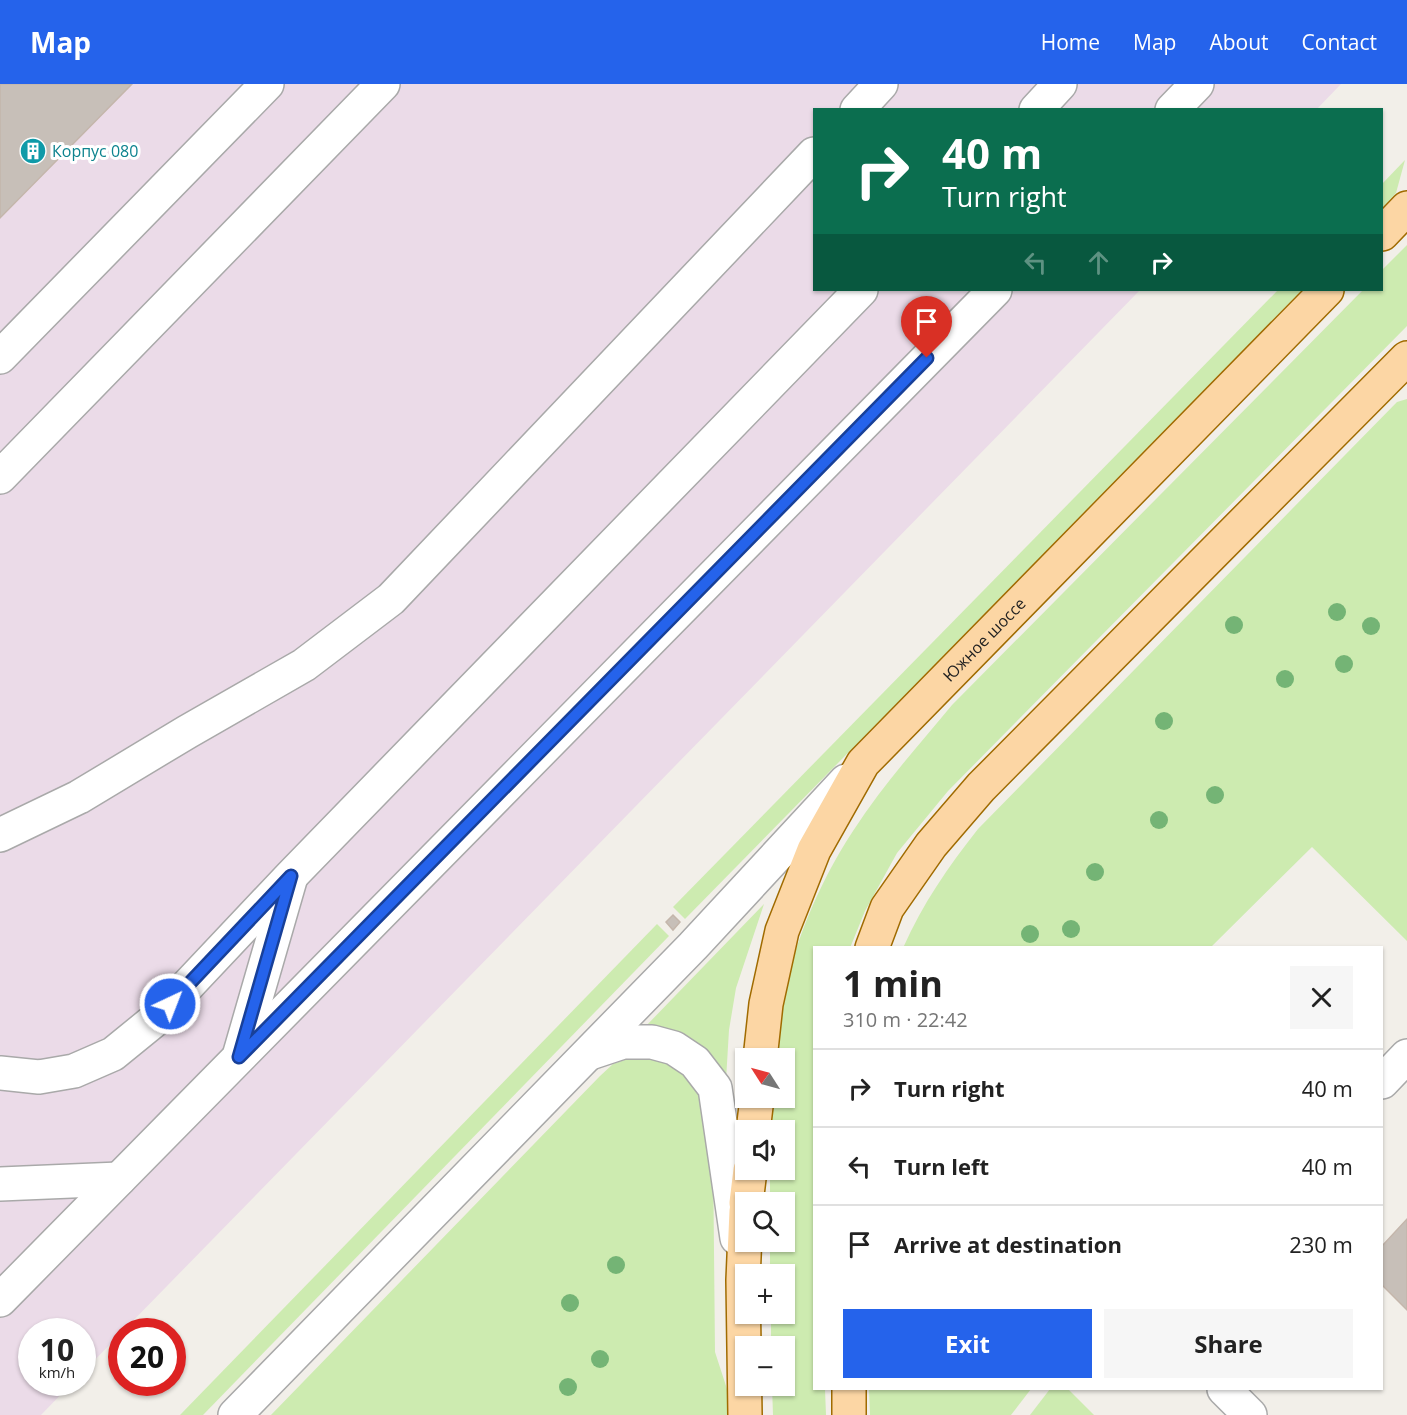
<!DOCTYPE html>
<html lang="en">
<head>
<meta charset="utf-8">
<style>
	:root { --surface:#fff; --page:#f6f6f6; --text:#222; --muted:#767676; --line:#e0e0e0; --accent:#2563eb }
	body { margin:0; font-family:"Open Sans",sans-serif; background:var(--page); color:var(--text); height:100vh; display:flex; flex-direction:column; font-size:22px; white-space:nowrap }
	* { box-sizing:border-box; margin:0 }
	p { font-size:20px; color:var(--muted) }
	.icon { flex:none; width:33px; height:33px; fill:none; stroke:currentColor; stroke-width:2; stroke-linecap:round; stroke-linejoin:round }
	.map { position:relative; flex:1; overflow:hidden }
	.details { position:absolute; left:813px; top:862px; width:570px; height:444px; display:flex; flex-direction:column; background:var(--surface); border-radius:0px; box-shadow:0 2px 4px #0004 }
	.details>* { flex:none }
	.guide { position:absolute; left:813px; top:24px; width:570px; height:183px; border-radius:0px; box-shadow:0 2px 4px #0004; background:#0b6e4f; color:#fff; overflow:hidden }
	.needle { width:39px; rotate:306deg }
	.buttons { position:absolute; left:735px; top:964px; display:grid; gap:12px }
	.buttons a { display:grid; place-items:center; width:60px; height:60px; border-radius:0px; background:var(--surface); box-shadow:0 2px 4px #0004; font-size:30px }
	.speed { position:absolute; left:18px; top:1234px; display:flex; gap:12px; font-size:30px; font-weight:700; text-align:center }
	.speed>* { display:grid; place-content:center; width:78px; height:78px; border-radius:50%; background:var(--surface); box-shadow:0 2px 4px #0004; line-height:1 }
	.speed small { font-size:15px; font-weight:400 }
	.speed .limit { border:9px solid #d22; background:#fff; color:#111 }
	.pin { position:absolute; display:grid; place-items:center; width:51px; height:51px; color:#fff; margin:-62px -26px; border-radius:50% 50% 50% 0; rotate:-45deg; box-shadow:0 0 6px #0007 }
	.pin .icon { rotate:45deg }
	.me { position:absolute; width:66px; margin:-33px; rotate:43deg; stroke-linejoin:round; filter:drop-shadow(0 0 4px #0008) }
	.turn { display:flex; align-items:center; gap:21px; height:126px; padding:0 30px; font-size:27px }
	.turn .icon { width:78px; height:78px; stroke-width:2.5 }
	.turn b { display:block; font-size:42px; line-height:51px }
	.lanes { display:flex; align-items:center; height:57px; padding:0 30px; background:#0003; justify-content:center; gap:30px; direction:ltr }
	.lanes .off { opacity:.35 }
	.round { display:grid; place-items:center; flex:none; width:63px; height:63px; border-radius:0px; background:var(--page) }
	.overview { display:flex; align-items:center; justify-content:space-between; height:102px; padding:0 30px }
	h1 { font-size:36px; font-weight:700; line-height:45px }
	.button { display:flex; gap:12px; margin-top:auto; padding:12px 30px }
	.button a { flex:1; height:69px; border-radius:0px; background:var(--accent); color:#fff; font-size:24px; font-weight:700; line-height:69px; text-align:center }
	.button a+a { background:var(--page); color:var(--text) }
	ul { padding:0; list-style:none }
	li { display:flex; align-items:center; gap:18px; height:78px; padding:0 30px; border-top:2px solid var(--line) }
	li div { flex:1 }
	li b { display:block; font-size:22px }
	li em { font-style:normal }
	header { display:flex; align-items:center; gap:36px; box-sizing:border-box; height:84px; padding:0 30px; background:var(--accent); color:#fff }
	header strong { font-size:28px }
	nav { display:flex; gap:33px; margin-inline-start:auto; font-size:21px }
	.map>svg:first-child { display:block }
	.industrial { fill:#ebdbe8 }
	.grass { fill:#cdebb0 }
	.building { fill:#c7bfb8; stroke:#c4b6ab; stroke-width:1.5 }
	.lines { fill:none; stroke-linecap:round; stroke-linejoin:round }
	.minor-casing { stroke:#a9a9a9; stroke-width:36 }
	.major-casing { stroke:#a06b00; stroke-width:36 }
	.minor { stroke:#fff; stroke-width:33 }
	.major { stroke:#fcd6a4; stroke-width:33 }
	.tree { fill:#74b475 }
	.route-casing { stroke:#184099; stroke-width:15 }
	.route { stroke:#2563eb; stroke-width:10 }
	.labels { text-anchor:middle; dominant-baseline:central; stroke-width:6; stroke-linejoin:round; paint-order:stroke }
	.culture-label { font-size:16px; fill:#0d838f; stroke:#fff; text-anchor:start }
	.street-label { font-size:16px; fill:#222; stroke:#fff }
</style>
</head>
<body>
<header>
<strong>Map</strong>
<nav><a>Home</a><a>Map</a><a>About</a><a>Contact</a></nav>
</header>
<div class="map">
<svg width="1407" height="1331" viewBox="0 0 1407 1331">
	<rect width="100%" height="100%" fill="#f2efe9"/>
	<path class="industrial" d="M0,0H1341L1316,26H814V206H1140L83,1288L82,1248H32V1299H72L41,1331H0Z"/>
	<g class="grass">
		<path d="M1405,76L1396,109L1382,124V100Z"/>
		<path d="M1407,161V242L948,707L897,769L865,827L850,864H814V1305H825L826,1331H773L772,1302H784V1263H771V1230H784V1191H770V1158H784V1119H770V1086H784V1047H770L772,1014H784V975H774C780,895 809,814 853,747C882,702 918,662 952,621L1363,206H1382V186Z"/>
		<path d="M1278,206H1302L685,835L673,823Z"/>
		<path d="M1407,315V857L1312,763L1210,864H903C923,819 948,783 978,745L1397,318Z"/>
		<path d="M764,820L736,904L729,946L726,996C707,962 686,942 645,943Z"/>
		<path d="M657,840L669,852L203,1331H180Z"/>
		<path d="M639,971L682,983L702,1013L713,1066L715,1268L727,1305L728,1331H271L600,992L613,980Z"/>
		<path d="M869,1305H1031L1011,1331H870Z"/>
		<path d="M1050,1305H1068L1094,1331H1030Z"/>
	</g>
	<g class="building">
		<path d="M0,0H132L0,134Z"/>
		<path d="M673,831L680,838L673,846L666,838Z"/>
		<path d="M1407,1135V1226L1382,1201V1162Z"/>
	</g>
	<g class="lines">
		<defs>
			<g id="minor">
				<path d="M857,26L881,0"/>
				<path d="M1036,26L1060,0"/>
				<path d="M1172,26L1197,0"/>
				<path d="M0,273L267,0"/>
				<path d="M0,393L383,0"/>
				<path d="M0,751L79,713L187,648L304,581L391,515L814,70"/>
				<path d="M240,969L290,796"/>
				<path d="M590,969L623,958H652L674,964L695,978L715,1004L737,1154"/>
				<path d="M0,989L39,993L74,987L113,970L156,935L291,792L861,206"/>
				<path d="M1382,998L1407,972"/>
				<path d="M0,1100L119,1095"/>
				<path d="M0,1216L995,206"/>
				<path d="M1224,1305L1250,1331"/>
				<path d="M235,1331L693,862L846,697"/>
			</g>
			<g id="major">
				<path d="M1382,150L1407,124"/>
				<path d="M872,864L887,824L931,761L981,703L1407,274"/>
				<path id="s1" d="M760,975L766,920L782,847L814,766L863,679L1327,206"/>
				<path d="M753,1047L757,1014"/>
				<path d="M746,1119L750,1086"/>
				<path d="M849,1305V1331"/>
				<path d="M745,1331L743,1196L746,1127"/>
			</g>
		</defs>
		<use href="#minor" class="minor-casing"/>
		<use href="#major" class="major-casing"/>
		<use href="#minor" class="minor"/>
		<use href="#major" class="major"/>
	</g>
	<g class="tree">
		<circle cx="1337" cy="528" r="9"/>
		<circle cx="1234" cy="541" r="9"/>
		<circle cx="1371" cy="542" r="9"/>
		<circle cx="1344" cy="580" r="9"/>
		<circle cx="1285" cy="595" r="9"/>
		<circle cx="1164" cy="637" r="9"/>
		<circle cx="1215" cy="711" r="9"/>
		<circle cx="1159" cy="736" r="9"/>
		<circle cx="1095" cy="788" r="9"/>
		<circle cx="1071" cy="845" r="9"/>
		<circle cx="1030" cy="850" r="9"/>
		<circle cx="616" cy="1181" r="9"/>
		<circle cx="570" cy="1219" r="9"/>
		<circle cx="600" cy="1275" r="9"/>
		<circle cx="568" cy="1303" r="9"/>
	</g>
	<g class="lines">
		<defs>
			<path id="route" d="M170,920L291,792L239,973L927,274"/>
		</defs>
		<use href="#route" class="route-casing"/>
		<use href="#route" class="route"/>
	</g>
	<defs>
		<symbol id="building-disc" viewBox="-11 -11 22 22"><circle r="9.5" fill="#0f9aa8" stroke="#fff"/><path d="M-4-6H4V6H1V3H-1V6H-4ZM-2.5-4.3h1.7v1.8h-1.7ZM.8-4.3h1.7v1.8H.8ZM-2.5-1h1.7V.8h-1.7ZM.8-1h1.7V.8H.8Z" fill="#fff"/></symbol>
	</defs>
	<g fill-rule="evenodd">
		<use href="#building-disc" x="18" y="52" width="30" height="30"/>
	</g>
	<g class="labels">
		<g class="culture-label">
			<text x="52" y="67">Корпус 080</text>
		</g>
		<g class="street-label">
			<text stroke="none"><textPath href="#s1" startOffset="490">Южное шоссе</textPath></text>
		</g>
	</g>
</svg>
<div class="buttons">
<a><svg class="needle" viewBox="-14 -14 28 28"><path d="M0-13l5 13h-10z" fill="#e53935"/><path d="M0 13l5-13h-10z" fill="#767676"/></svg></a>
<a><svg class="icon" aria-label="sound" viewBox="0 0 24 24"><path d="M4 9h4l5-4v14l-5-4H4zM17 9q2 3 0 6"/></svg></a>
<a><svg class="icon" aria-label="search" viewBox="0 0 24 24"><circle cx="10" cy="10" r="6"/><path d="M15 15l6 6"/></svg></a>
<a>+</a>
<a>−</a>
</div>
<div class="speed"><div>10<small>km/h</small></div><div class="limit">20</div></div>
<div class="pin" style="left:927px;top:274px;background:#d93025"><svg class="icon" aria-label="arrive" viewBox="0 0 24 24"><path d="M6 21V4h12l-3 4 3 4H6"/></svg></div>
<svg class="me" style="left:170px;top:920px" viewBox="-20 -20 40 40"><circle r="17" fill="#2563eb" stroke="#fff" stroke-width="3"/><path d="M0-11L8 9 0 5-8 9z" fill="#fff"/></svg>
<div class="guide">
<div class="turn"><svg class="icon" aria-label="right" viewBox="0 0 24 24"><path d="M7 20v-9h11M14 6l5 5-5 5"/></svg><div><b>40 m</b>Turn right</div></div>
<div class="lanes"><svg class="icon off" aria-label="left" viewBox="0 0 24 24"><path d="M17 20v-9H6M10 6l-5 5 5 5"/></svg><svg class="icon off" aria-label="ahead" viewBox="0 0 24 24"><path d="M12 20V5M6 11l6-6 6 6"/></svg><svg class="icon" aria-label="right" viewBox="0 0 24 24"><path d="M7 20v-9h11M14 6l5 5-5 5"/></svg></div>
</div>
<section class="details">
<div class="overview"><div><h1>1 min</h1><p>310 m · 22:42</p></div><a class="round"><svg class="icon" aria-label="close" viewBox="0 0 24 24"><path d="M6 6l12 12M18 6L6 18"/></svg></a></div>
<ul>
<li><svg class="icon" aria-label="right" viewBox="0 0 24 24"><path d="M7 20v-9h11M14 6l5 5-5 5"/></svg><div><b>Turn right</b></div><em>40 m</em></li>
<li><svg class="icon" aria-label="left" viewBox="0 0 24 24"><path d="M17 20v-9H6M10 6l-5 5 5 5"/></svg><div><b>Turn left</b></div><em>40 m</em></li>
<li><svg class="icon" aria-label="arrive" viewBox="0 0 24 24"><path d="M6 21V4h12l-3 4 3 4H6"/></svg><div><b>Arrive at destination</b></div><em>230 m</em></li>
</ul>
<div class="button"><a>Exit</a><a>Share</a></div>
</section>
</div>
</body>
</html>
